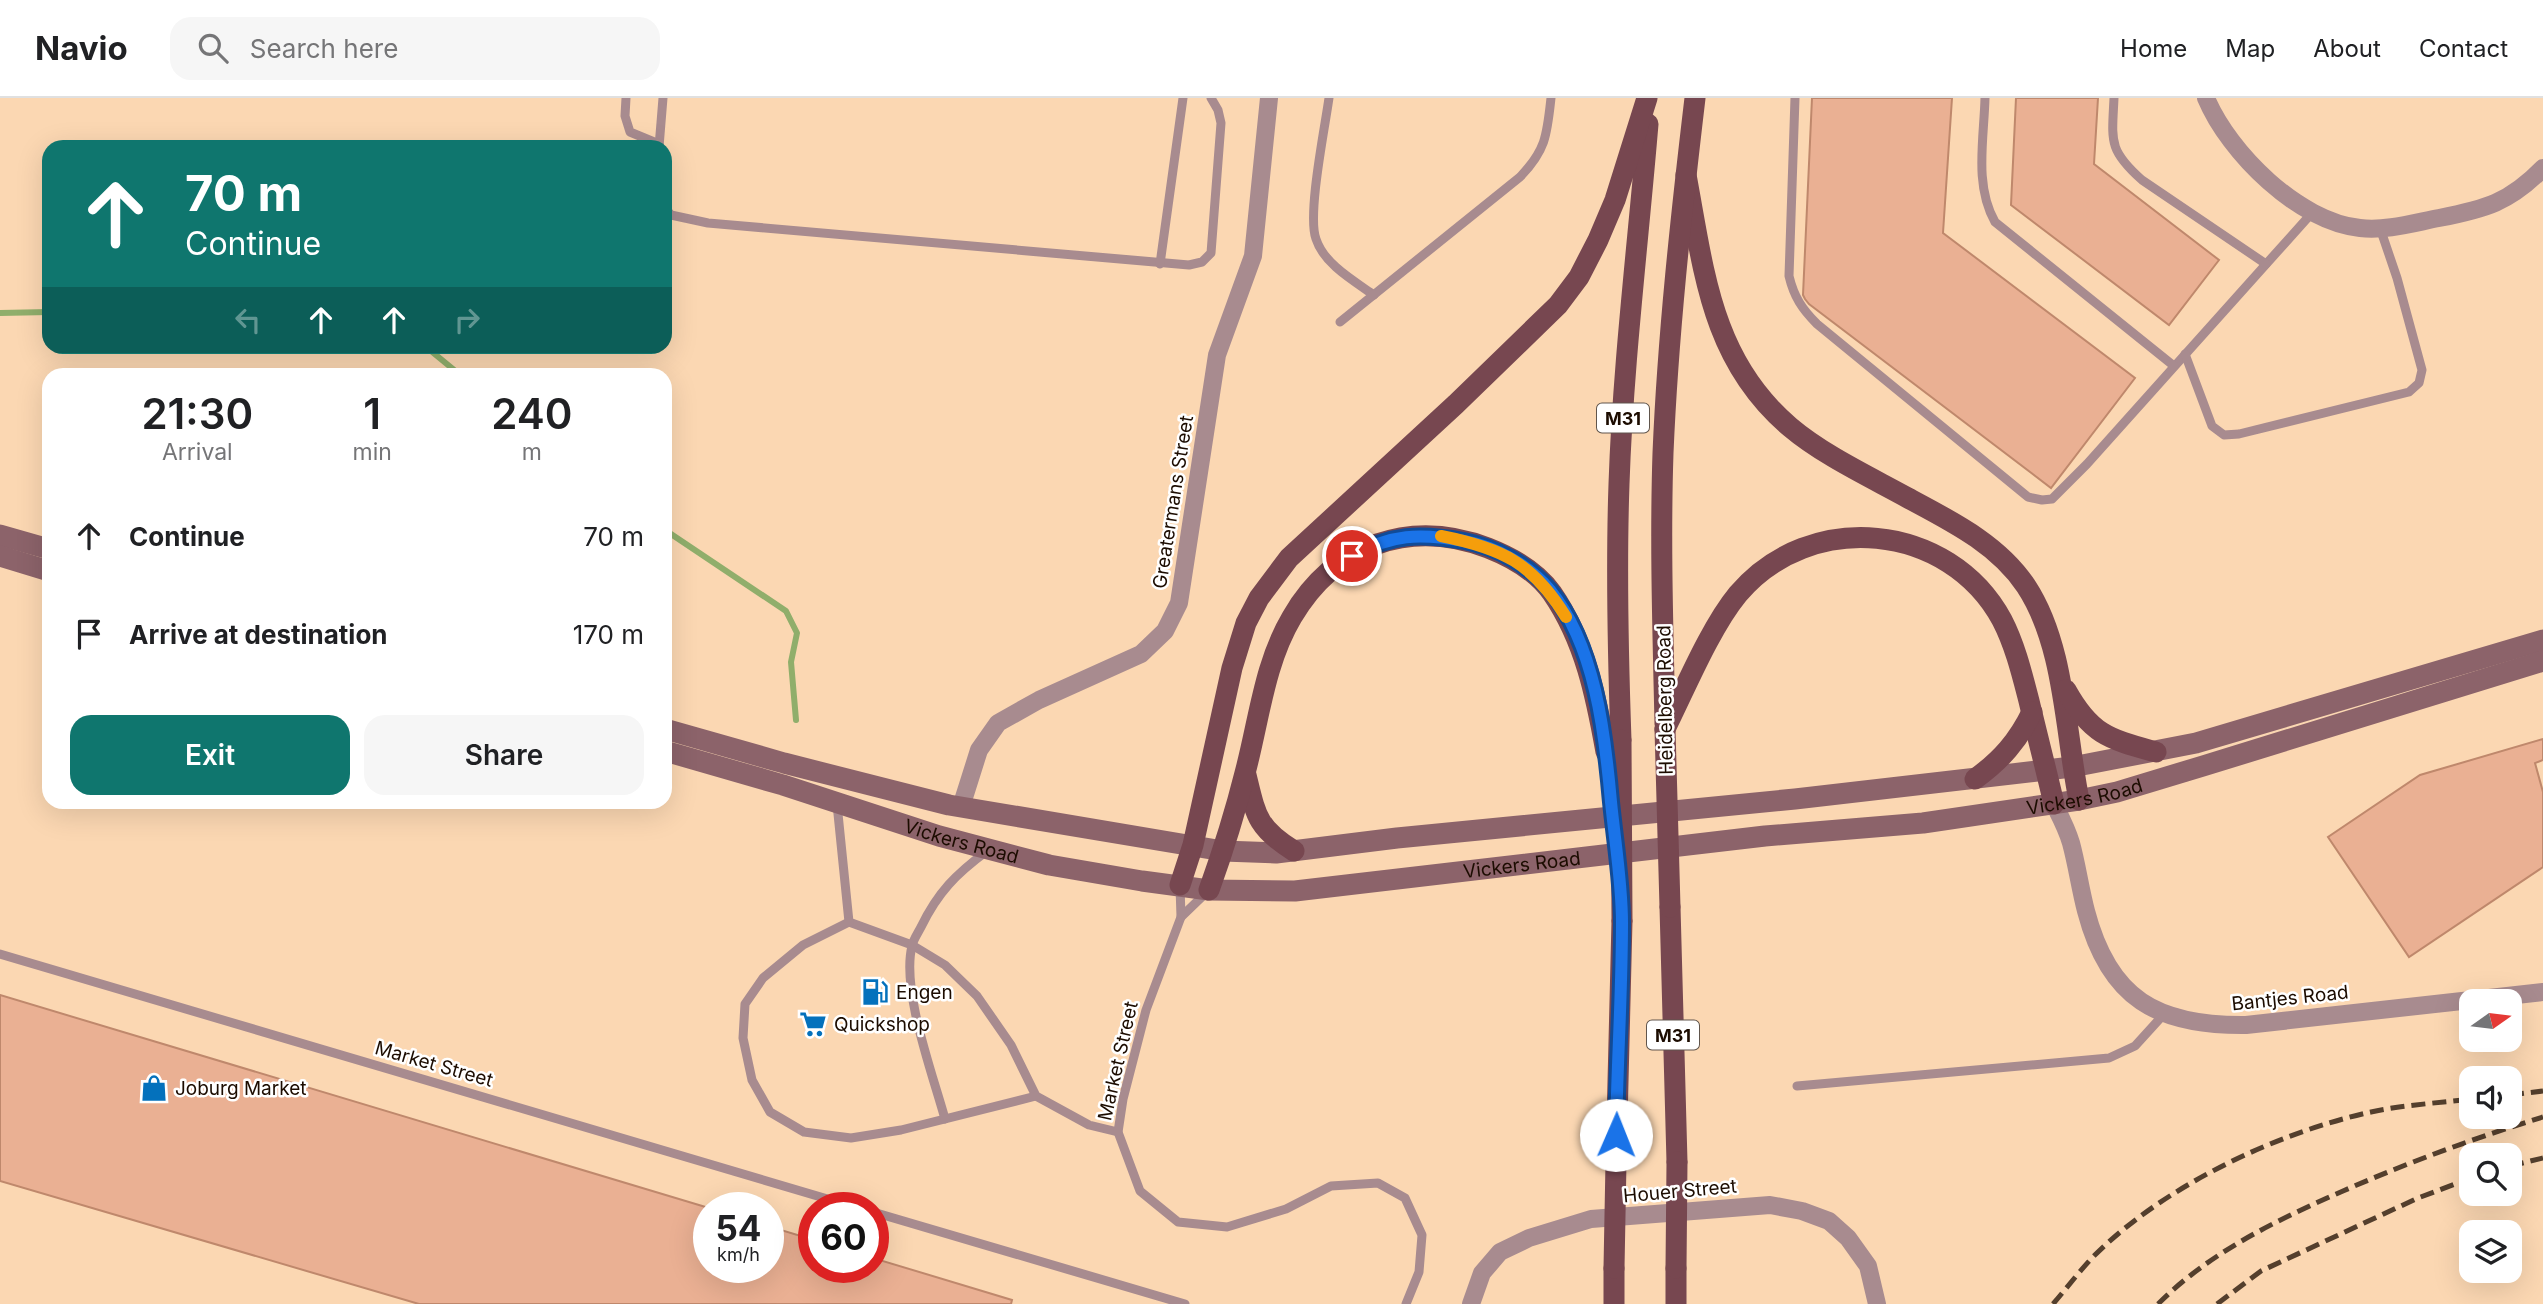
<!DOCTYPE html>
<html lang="en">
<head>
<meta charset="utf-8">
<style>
	:root { --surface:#fff; --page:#f6f6f6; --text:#202124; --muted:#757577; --line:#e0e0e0; --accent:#0f766e }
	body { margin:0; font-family:Inter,sans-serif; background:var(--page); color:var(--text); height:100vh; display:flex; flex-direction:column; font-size:26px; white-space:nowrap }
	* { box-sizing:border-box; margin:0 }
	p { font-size:23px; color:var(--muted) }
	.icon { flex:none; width:38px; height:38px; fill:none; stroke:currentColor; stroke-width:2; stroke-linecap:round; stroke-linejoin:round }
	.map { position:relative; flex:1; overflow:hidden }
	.details { position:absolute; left:42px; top:270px; width:630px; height:441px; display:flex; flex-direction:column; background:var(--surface); border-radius:21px; box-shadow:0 7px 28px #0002 }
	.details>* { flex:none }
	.top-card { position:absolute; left:42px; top:42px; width:630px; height:214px; border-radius:21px; box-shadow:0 7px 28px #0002; background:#0f766e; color:#fff; overflow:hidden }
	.needle { width:46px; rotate:76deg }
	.fabs { position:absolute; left:2459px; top:891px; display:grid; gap:14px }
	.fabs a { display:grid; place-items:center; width:63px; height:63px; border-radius:14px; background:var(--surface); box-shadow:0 7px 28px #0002; font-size:35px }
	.speed { position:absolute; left:693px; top:1094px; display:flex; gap:14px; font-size:35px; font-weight:700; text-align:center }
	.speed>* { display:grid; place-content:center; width:91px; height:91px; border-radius:50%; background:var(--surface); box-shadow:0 7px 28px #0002; line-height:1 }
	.speed small { font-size:18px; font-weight:400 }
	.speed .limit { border:10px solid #d22; background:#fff; color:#111 }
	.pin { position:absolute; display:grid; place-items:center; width:60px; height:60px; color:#fff; margin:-30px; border:4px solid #fff; border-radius:50%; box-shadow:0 2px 7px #0007 }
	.me { position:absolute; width:77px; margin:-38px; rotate:1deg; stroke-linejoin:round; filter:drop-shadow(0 0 5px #0008) }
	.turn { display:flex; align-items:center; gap:24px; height:147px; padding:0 28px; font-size:32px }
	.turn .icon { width:91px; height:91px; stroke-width:2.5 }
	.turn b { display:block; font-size:49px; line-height:60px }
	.lanes { display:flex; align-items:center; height:66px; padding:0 28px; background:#0003; justify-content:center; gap:35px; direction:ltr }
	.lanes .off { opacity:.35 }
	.eta { display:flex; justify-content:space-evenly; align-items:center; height:119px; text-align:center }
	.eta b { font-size:42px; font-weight:600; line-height:49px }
	.cta { display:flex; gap:14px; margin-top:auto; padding:14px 28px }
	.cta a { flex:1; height:80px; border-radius:21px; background:var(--accent); color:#fff; font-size:28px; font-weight:600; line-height:80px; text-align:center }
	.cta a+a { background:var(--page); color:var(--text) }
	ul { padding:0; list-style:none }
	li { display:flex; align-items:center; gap:21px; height:98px; padding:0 28px }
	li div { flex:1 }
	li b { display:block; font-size:26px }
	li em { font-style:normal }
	header { display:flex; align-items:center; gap:42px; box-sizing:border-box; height:98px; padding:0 35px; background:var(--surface); border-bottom:2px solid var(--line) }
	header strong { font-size:33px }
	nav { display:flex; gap:38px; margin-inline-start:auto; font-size:24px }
	.search { width:490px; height:63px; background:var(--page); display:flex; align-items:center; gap:18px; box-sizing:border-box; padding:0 24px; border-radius:21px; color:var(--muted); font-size:26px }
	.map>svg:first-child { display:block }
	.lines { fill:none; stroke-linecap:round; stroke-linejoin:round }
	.stream { stroke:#90ae6b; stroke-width:6 }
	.building { fill:#eab093; stroke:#bf886c; stroke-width:2 }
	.lane { stroke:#a88b8f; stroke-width:9 }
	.street { stroke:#a88b8f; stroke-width:18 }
	.secondary { stroke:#8c636a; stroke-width:21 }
	.primary { stroke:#774750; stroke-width:21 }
	.rail { stroke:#543f2d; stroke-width:5; stroke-dasharray:14 7; stroke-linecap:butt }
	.primary-bridge { stroke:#774750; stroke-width:21 }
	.route-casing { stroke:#114b97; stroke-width:18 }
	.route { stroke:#1a73e8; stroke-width:12 }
	.slow { stroke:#f59e0b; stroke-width:12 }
	.labels { text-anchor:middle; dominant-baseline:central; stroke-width:5; stroke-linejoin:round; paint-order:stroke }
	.shield { fill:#fff; stroke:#60554c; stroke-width:2 }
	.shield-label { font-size:18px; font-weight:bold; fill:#1c0c00 }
	.street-label { font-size:19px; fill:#1c0c00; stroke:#fff }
	.poi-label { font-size:19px; fill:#1c0c00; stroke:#fff; text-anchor:start }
</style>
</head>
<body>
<header>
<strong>Navio</strong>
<div class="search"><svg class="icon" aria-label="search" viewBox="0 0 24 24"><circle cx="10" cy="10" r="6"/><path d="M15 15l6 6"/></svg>Search here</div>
<nav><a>Home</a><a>Map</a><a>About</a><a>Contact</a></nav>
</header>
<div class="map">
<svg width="2543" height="1206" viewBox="0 0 2543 1206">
	<rect width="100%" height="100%" fill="#fbd7b2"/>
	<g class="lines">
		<g class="stream">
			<path d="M0,215L49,214"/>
			<path d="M425,248L459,276"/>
			<path d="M665,432L786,513L797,535L791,564L796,622"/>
		</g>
	</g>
	<g class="building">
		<path d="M1812,0H1952L1943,135L2135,280L2051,390L1809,206L1805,201L1803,197Z"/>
		<path d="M2016,0H2098L2094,66L2219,162L2169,227L2011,107Z"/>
		<path d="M2543,641V662L2535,665L2543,694V769L2409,859L2328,739L2420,677Z"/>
		<path d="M0,897L709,1110V1169H768V1128L814,1142V1169H873V1160L1012,1202L1011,1206H419L0,1083Z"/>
	</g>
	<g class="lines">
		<g class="lane">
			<path d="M626,0L625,18L630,34L659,46"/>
			<path d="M1329,0C1325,29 1307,117 1316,141C1324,166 1354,183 1374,197"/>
			<path d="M1795,0L1789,178C1794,199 1802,211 1817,226L2028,399L2042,402L2052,401L2087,366L2311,116"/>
			<path d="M1985,0C1984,41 1974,87 1995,124L2174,268"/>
			<path d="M2114,0C2112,43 2108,52 2142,82L2266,166"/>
			<path d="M659,49L663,0"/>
			<path d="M665,110L671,117L708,125L1189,167L1202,164L1211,155L1221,25L1218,12L1211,0"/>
			<path d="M1160,166L1183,0"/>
			<path d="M1340,224L1520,79C1546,52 1547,37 1551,0"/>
			<path d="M2185,256L2212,328L2224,337L2239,336L2409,294L2419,285L2422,272L2397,180L2380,130"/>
			<path d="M837,706L849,824L912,847L945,867L977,898L1011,947L1036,998L1089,1027L1118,1034"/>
			<path d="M1180,788L1181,819L1146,912L1123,1001L1118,1034L1140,1093L1178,1124L1227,1129L1286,1111L1331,1088L1378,1085L1405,1100L1422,1137L1419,1174L1406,1206"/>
			<path d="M1181,819L1208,793"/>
			<path d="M849,824L803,847L763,880L745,906L743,940L752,982L770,1014L804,1034L851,1040L901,1032L1036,998"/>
			<path d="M0,856L858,1110"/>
			<path d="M1797,988L2109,960L2135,948L2165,915"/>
			<path d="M945,1021C933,977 901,892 912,848C913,842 918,835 921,829C938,794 956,776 987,753"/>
			<path d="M873,1114L1185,1206"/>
		</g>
		<g class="street">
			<path d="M2206,0C2229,55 2299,124 2360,130C2386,133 2413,125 2439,120C2485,111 2509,105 2543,70"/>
			<path d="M2054,706C2060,718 2067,731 2071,745C2077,767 2080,790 2086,813C2109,901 2157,928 2246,927L2543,894"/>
			<path d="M961,709L979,652L998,625L1039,602L1141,556L1165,533L1179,505L1217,257L1253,158L1269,0"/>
			<path d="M1471,1206L1482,1175L1500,1154L1529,1140L1591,1121L1770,1107L1802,1113L1829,1123L1848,1140L1868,1168L1877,1206"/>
		</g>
		<g class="secondary">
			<path d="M0,437L49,451"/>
			<path d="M0,458L49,473"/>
			<path d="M665,631L784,665L949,707L1223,753L1276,755L1397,740L1795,701L2072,669L2196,645L2543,542"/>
			<path id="s1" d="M665,653L783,687L939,738L1049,767L1142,783L1209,792L1295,793L1765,738L1923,725L2079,702L2117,694L2203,668L2543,563"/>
		</g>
		<g class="primary">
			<path d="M1686,77C1704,173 1711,262 1790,329C1823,357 1870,379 1908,400C1951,423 1998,446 2026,488C2065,547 2065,633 2079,702"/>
			<path d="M2066,592C2091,637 2109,641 2156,654"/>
			<path d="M1665,626C1663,536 1660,445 1663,355C1668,237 1681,118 1695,0"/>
			<path d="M1665,631C1685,591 1710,530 1738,496C1810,411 1949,424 2002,522C2015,547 2022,576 2029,603C2037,637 2046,671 2054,706"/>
			<path d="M1621,642C1618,557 1616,471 1619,386C1623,266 1638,146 1648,26"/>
			<path d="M1246,677C1256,718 1257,730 1294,753"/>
			<path d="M1975,681C2001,662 2018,643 2032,614"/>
			<path d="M1180,787L1193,747L1232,570L1246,525L1259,500L1289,460L1456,306L1558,207L1579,179L1598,142L1615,102L1647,0"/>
			<path d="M1209,792C1223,753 1235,715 1245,675C1259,623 1264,566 1292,519C1334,447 1410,420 1488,450C1511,459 1537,474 1552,495C1585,543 1596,598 1606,654"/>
			<path d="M1670,809L1677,1064"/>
			<path d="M1616,1064L1622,823"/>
			<path d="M1614,1206V1170"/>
			<path d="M1676,1206V1170"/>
		</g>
		<g class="rail">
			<path d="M2510,997L2543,993"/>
			<path d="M2510,1068L2543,1060"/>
			<path d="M2053,1206C2066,1191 2078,1175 2091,1161C2160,1090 2275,1035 2371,1014C2403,1007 2438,1005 2471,1001"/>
			<path d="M2158,1206C2210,1154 2277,1122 2343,1093C2409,1064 2475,1040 2543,1019"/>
			<path d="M2217,1206L2261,1173L2418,1100L2471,1080"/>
		</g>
		<g class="primary-bridge">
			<path d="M1665,631L1670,809"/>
			<path d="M1621,642L1622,823"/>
			<path d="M1614,1170L1616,1064"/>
			<path d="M1676,1170L1677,1064"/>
		</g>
	</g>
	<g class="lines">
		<defs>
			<path id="route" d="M1352,458C1391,436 1420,435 1464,443C1496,449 1529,467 1550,492C1595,547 1605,635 1611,704C1615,744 1622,785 1622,825C1622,896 1617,967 1616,1037"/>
		</defs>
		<use href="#route" class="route-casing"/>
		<use href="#route" class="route"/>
		<path class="slow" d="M1441,438C1502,450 1533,465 1566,519"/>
	</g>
	<defs>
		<symbol id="fuel-bare" viewBox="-9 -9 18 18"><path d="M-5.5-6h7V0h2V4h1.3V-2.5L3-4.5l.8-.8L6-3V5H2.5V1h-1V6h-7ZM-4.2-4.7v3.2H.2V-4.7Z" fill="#0471bc" stroke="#fff" stroke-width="2.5" paint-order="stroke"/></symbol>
		<symbol id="supermarket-bare" viewBox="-9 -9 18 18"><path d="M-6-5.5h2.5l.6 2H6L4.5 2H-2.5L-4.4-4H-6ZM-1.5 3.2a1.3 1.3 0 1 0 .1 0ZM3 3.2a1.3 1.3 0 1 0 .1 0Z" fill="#0471bc" stroke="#fff" stroke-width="2.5" paint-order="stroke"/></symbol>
		<symbol id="shop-bare" viewBox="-9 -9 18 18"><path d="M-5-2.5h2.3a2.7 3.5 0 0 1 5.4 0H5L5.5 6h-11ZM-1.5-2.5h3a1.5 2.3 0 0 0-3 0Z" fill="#0471bc" stroke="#fff" stroke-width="2.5" paint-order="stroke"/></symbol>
	</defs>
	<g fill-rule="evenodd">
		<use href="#fuel-bare" x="856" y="875" width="38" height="38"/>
		<use href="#supermarket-bare" x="794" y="907" width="38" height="38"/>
		<use href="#shop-bare" x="135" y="971" width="38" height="38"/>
	</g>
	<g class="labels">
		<g class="shield">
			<rect x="1597" y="305.5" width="52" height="29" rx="5"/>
			<rect x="1647" y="922.5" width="52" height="29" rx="5"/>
		</g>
		<g class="shield-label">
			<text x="1623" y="320">M31</text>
			<text x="1673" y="937">M31</text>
		</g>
		<g class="street-label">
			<text transform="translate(1173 404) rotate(-81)">Greatermans Street</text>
			<text transform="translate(1665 602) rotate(-91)">Heidelberg Road</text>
			<text stroke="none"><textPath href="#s1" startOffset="1444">Vickers Road</textPath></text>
			<text stroke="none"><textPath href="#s1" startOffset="310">Vickers Road</textPath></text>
			<text stroke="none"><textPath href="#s1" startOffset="877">Vickers Road</textPath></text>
			<text transform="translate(2290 900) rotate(-6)">Bantjes Road</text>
			<text transform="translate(1118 963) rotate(-77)">Market Street</text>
			<text transform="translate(434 966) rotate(16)">Market Street</text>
			<text transform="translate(1680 1093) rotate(-5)">Houer Street</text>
		</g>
		<g class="poi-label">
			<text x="896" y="894">Engen</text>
			<text x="834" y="926">Quickshop</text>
			<text x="175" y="990">Joburg Market</text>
		</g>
	</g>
</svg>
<div class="fabs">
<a><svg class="needle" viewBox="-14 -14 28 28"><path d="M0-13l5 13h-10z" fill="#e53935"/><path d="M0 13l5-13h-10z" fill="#757577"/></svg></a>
<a><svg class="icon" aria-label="sound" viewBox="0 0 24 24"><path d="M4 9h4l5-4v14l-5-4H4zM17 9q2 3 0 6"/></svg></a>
<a><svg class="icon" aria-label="search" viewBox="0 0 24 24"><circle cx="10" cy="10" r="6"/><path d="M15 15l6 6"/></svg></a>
<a><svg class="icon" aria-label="layers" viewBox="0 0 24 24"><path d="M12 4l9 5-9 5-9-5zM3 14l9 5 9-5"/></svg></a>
</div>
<div class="speed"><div>54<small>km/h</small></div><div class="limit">60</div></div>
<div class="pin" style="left:1352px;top:458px;background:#d93025"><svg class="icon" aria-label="arrive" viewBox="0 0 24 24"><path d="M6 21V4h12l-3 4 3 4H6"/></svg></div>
<svg class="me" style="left:1616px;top:1037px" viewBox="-20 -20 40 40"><circle r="19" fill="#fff"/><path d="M0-13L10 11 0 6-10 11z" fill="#1a73e8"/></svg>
<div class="top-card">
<div class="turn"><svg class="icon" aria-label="ahead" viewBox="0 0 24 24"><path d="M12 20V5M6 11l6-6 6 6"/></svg><div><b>70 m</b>Continue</div></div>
<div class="lanes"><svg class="icon off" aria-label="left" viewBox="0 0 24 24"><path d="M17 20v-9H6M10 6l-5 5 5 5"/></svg><svg class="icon" aria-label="ahead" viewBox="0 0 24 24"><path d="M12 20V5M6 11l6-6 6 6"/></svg><svg class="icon" aria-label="ahead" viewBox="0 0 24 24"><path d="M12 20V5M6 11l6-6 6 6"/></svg><svg class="icon off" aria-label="right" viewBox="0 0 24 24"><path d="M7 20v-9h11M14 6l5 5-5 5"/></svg></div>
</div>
<section class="details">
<div class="eta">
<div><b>21:30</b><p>Arrival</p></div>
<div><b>1</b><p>min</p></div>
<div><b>240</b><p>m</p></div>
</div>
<ul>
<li><svg class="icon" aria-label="ahead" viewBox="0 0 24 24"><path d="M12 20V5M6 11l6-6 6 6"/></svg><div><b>Continue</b></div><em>70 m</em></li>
<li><svg class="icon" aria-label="arrive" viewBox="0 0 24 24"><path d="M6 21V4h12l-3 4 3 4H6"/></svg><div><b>Arrive at destination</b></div><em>170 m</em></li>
</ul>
<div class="cta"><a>Exit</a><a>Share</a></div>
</section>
</div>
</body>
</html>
